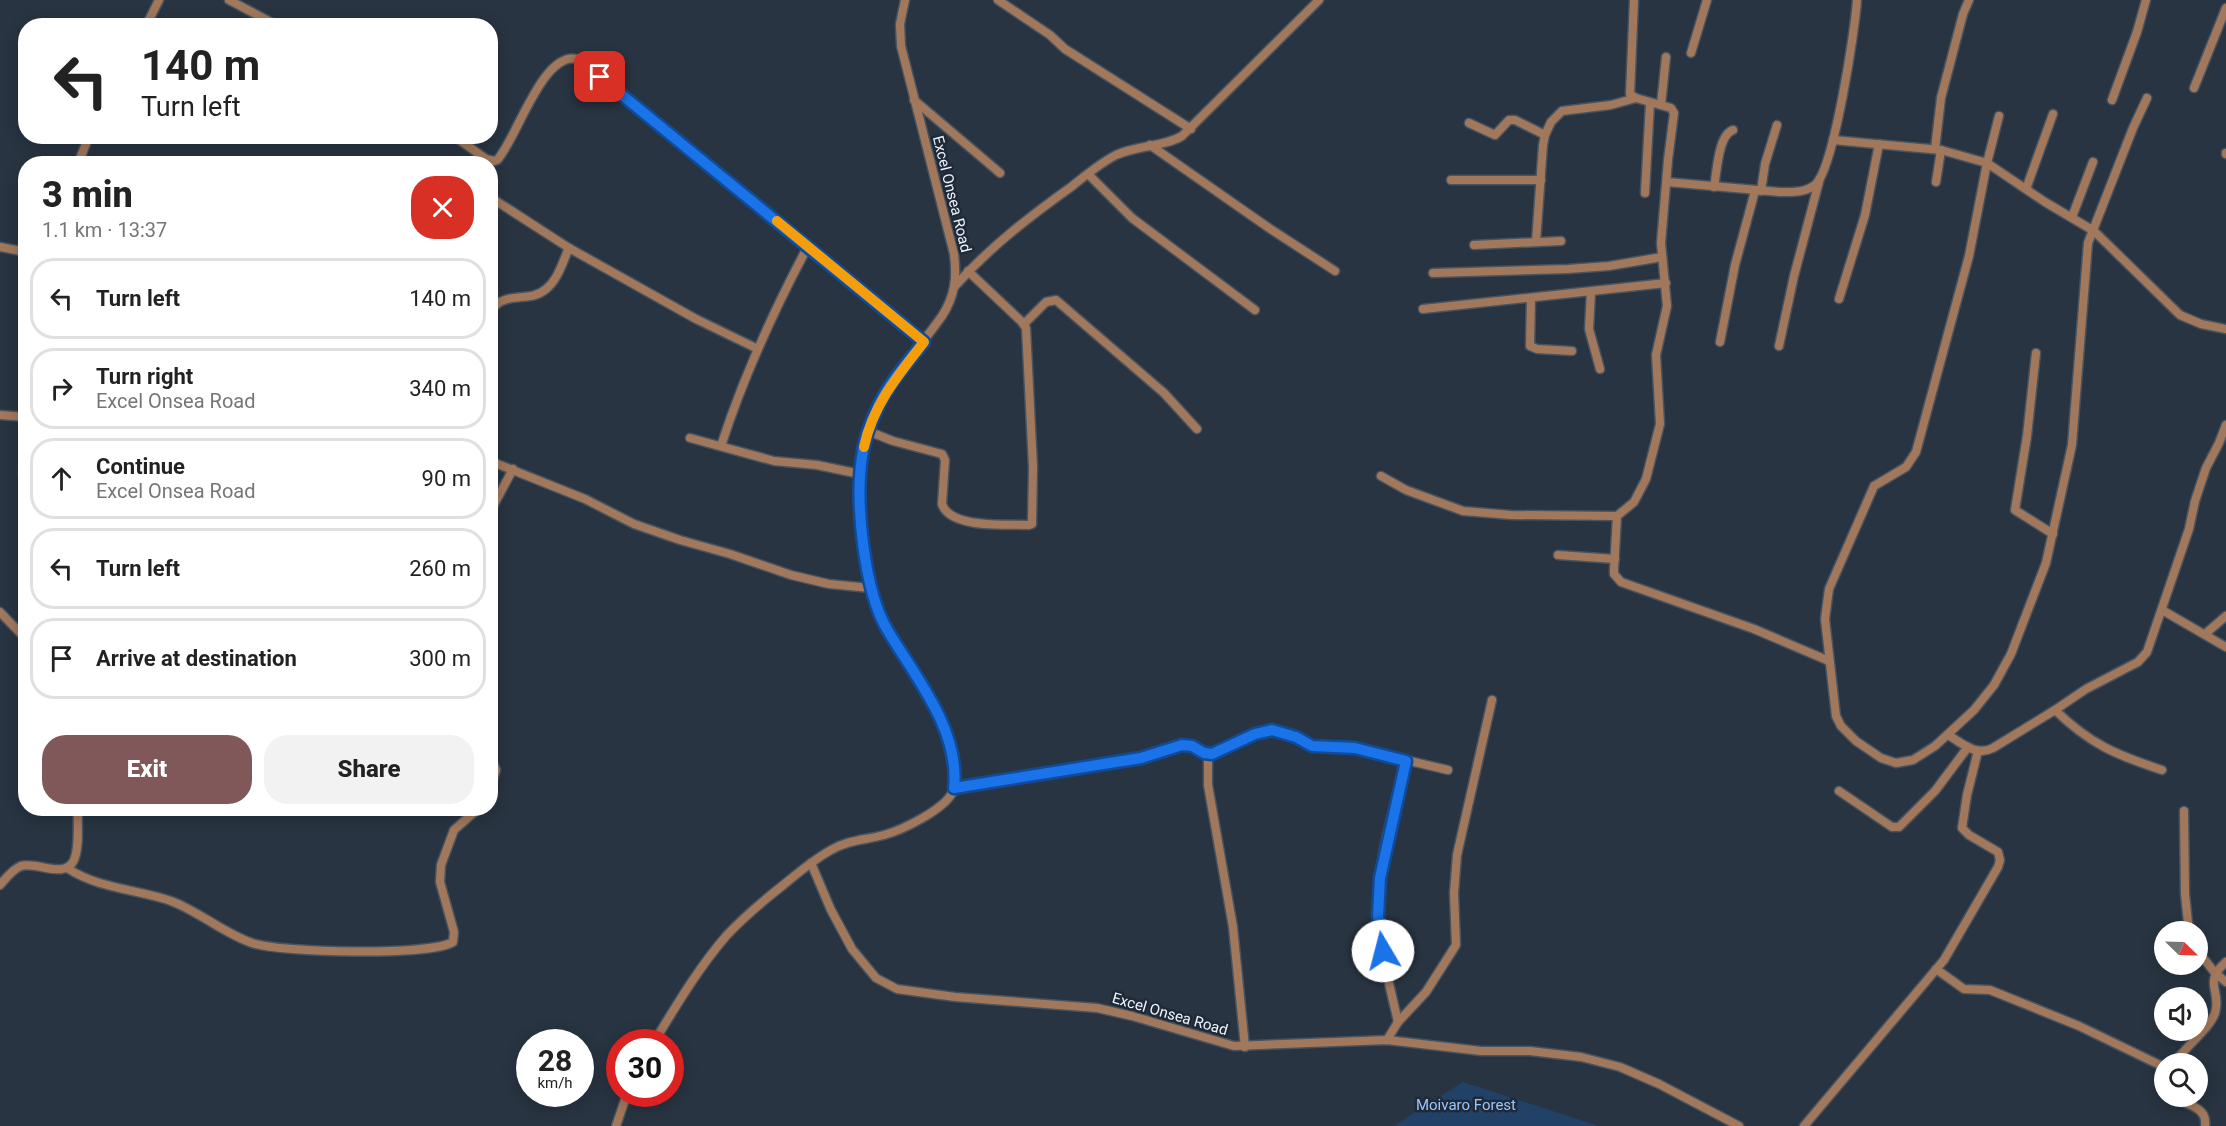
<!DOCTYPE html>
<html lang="en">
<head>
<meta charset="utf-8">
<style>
	:root { --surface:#fff; --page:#f2f2f2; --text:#222; --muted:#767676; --line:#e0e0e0; --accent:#81585a }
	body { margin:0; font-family:Roboto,sans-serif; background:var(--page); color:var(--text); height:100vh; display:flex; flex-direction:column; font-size:22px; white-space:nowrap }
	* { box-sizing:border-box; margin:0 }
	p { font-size:20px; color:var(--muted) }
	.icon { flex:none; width:33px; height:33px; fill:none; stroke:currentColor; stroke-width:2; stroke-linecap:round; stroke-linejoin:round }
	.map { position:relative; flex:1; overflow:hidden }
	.panel { position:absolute; left:18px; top:156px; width:480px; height:660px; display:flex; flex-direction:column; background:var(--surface); border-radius:24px; box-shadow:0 3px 15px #0003 }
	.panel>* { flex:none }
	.guide { position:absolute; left:18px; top:18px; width:480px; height:126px; border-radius:24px; box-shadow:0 3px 15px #0003; background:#fff; color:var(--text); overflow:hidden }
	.needle { width:39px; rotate:113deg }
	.buttons { position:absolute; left:2154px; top:921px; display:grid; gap:12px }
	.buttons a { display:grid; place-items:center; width:54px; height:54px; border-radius:50%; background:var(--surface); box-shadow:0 3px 15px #0003; font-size:30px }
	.speed { position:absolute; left:516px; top:1029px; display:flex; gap:12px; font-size:30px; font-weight:700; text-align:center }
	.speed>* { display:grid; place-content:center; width:78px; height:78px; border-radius:50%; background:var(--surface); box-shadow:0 3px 15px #0003; line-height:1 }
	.speed small { font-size:15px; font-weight:400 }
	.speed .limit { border:9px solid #d22; background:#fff; color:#111 }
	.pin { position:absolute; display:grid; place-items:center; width:51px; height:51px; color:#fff; margin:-26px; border-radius:12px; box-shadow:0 3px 9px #0006 }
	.me { position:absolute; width:66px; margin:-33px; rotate:352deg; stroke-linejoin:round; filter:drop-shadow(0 0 4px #0008) }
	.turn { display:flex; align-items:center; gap:21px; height:126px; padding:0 24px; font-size:27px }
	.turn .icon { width:78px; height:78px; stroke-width:2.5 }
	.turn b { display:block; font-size:42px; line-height:51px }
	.round { display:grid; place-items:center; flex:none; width:63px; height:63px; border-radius:24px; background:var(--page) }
	.headline { display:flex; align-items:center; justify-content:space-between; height:102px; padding:0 24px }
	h1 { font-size:36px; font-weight:800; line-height:45px }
	.button { display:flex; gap:12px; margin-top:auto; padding:12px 24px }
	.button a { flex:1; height:69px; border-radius:24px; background:var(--accent); color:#fff; font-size:24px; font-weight:800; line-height:69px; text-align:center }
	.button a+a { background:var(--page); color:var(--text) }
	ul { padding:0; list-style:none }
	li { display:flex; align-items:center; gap:18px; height:81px; margin:0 12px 9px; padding:0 12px; border:3px solid var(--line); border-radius:24px }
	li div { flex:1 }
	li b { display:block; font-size:22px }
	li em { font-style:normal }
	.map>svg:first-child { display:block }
	.green { fill:#224166 }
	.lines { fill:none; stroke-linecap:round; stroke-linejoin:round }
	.minor-casing { stroke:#48535f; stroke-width:11 }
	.minor { stroke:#a2785c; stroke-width:8 }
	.route-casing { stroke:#114b97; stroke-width:15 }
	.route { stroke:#1a73e8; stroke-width:10 }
	.slow { stroke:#f59e0b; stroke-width:10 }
	.labels { text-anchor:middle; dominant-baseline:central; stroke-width:5; stroke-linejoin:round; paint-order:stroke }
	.street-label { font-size:15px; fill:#eef5fe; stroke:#1f2937 }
	.park-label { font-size:15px; fill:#98c5fe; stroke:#1f2937 }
</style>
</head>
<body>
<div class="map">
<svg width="2226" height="1126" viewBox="0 0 2226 1126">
	<rect width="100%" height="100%" fill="#283441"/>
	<path class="green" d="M1463,1082L1599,1126H1393Z"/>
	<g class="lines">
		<defs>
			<g id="minor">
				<path d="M229,0L278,26"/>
				<path d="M998,0L1050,35L1065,49L1191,129"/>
				<path d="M146,26L159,0"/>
				<path d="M1691,53L1707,0"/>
				<path d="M2194,88L2226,8"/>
				<path d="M914,100L1000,173"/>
				<path d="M2112,100L2137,32L2146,0"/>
				<path d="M1661,105L1666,57"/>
				<path d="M1999,116L1987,163L1969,256L1916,452L1906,467L1874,486L1829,589L1825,619L1836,716L1841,726L1856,741L1881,758L1896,763L1913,760L1935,746L1974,710L1994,685L2011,654L2046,563L2072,445L2088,243L2133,128L2147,98"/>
				<path d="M1469,123L1495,135L1509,120H1515L1545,135"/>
				<path d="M454,136L486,159L494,161L497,160C516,141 542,51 577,59C591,62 603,80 613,88L924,342"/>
				<path d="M1833,140L1941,150L1987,163L2045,202L2094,231L2180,315L2201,324L2226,329"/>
				<path d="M1150,145L1269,228L1335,271"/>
				<path d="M1935,149L1941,98L1963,14L1969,0"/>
				<path d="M2226,153V154"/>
				<path d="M78,164L89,136"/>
				<path d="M1088,174L1132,218L1255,310"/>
				<path d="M1451,180H1541"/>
				<path d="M1667,182L1780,192C1792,192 1806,193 1816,184C1834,166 1855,31 1857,0"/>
				<path d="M1936,182L1941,150"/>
				<path d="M1714,187C1717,172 1718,135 1733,130"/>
				<path d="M2026,189L2053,114"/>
				<path d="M1761,191L1765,164L1777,125"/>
				<path d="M1645,193L1650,103"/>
				<path d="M490,197L569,248L696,319L758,349"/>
				<path d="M2072,217L2093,162"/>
				<path d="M1536,242L1543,145L1545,135L1551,122L1562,111L1611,105L1636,98"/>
				<path d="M1474,245L1561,241"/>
				<path d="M0,247L26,252"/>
				<path d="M1433,273L1568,269L1609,266L1662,257"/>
				<path d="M955,286C990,247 1029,217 1071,187C1085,176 1100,163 1116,155C1138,145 1164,147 1182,136L1319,0"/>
				<path d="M1591,292L1589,329L1600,369"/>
				<path d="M1531,298L1530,346L1537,349L1572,351"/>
				<path d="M1839,299L1865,215L1879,144"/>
				<path d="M1423,309L1666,283"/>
				<path d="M490,311C507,289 529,304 546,289C558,280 563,261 569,248"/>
				<path d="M1024,324L1046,302L1056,300L1164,393L1197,429"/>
				<path d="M1720,342L1735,265L1755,191"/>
				<path d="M1779,346L1794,276L1820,178"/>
				<path d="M2036,353L2027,436L2015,510L2053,534"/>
				<path d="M0,415L26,417"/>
				<path d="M868,431L893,441L942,454L945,460L942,504C950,529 1007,524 1029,525L1032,524L1033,467L1026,328L1021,321L968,271"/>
				<path d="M690,438L774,461L817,465L860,474"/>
				<path d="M721,446C743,378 773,312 807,248"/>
				<path d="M490,461L585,499L634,524L680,540L730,554L791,575L829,584L870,588"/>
				<path d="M23,473L26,476"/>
				<path d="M1381,476L1406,490L1463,511L1511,515L1617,516L1634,502L1646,479L1660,424L1656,355L1667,306L1661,243L1668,160L1674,113L1671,108L1636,98L1630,94L1634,0"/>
				<path d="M490,512L513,469"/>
				<path d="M1617,516L1614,569V574L1621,582L1754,629L1829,661"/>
				<path d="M1558,555L1615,559"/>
				<path d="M2162,610L2226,647"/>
				<path d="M0,612L26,639"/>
				<path d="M2205,634L2226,616"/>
				<path d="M2055,710L2086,689L2138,662L2147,652L2189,529L2195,501L2206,468L2219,443L2226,425"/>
				<path d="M1948,735C1962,743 1976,757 1993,748L2055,710C2090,744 2116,755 2162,770"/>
				<path d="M1208,755V785L1233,927L1245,1047"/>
				<path d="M490,756L496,770L490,788"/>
				<path d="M954,788L1141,758L1182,745L1192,746L1208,755H1212L1255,734L1272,730L1296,737L1312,746L1355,748L1448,770"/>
				<path d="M1839,791L1892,827H1899L1935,791L1968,747"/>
				<path d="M2184,811L2185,894L2189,932"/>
				<path d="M811,863L831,910L852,949L876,978L897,989L955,997L1097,1008L1132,1016L1234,1046L1387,1040L1481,1051H1530L1581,1057L1620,1067L1659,1084L1739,1126"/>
				<path d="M67,868C99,889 136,889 171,901C200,912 223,933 252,943C281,953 430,956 453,942L454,932L440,882L441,865L454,830L479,808"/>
				<path d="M0,885C6,878 13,869 21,866C36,861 65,880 74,860C80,846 77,824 78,808"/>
				<path d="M2198,951L2215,973L2226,982"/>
				<path d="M1936,969L1964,989L1990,990L2079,1026L2164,1067"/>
				<path d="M1398,1022C1389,982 1377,941 1378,900C1378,858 1396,802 1406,761"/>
				<path d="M1387,1040L1398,1022L1426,992L1456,945L1454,893L1457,855L1492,700"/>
				<path d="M654,1042C676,1006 699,967 727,935C744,917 763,901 782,886C798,873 813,860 831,850C848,840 865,840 884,835C902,830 946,809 953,791C957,781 954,769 952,759C944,720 924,688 903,655C895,642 886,629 879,615C860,575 854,475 867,432C881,388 916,353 942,316C955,296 957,278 954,254L901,46L900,24L905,0"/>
				<path d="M2174,1064C2184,1047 2209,1030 2215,1013C2222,991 2202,983 2226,962"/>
				<path d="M2164,1082V1084"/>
				<path d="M2171,1096C2185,1105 2208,1106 2205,1126"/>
				<path d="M616,1126L627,1094"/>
				<path d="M1804,1126L1944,960L1998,867L2000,860L1998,852L1969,835L1962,828L1967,795L1978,751"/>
			</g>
		</defs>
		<use href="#minor" class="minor-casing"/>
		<use href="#minor" class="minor"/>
	</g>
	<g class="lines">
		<defs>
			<path id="route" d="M600,77L924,342C907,363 888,384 877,409C870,424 864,440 862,457C855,502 864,592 888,631C916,678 960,730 954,788L1141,758L1182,745L1192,746L1204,753L1212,754L1255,734L1272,730L1296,737L1312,746L1355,748L1406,761L1380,878L1378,916L1383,951"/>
		</defs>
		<use href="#route" class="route-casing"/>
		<use href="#route" class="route"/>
		<path class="slow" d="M777,221L924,342C898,375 873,405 864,447"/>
	</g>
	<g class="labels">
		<g class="street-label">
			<text transform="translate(952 194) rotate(76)">Excel Onsea Road</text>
			<text transform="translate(1170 1014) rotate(16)">Excel Onsea Road</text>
		</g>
		<g class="park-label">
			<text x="1466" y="1105">Moivaro Forest</text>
		</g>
	</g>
</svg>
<div class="buttons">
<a><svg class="needle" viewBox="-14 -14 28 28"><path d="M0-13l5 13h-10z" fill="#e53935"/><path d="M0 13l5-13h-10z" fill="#767676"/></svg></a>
<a><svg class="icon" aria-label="sound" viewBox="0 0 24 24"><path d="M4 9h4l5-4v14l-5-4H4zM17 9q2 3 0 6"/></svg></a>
<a><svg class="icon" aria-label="search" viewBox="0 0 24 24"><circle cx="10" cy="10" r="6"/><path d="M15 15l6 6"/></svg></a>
</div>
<div class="speed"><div>28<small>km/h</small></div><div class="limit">30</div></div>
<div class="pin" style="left:600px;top:77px;background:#d93025"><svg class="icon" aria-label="arrive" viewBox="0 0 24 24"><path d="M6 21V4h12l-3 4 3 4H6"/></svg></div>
<svg class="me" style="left:1383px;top:951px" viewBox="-20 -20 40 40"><circle r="19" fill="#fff"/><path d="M0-13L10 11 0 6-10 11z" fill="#1a73e8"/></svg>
<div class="guide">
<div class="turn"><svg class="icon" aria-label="left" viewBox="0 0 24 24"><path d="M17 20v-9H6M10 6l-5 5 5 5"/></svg><div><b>140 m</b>Turn left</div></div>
</div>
<section class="panel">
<div class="headline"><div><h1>3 min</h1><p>1.1 km · 13:37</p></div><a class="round" style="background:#d93025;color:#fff"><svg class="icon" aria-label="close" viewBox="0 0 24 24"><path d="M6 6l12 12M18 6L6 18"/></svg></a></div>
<ul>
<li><svg class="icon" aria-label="left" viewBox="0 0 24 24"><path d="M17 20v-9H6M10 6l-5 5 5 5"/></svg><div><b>Turn left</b></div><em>140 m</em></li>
<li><svg class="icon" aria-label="right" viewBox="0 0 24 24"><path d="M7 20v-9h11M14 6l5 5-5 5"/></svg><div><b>Turn right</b><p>Excel Onsea Road</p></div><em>340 m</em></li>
<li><svg class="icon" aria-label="ahead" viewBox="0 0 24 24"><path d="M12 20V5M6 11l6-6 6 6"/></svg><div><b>Continue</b><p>Excel Onsea Road</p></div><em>90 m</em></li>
<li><svg class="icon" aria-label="left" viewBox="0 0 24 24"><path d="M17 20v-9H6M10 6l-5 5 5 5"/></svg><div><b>Turn left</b></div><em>260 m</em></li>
<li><svg class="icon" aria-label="arrive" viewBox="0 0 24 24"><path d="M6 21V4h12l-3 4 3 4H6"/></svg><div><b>Arrive at destination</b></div><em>300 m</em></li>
</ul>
<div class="button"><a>Exit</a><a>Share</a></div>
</section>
</div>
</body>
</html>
